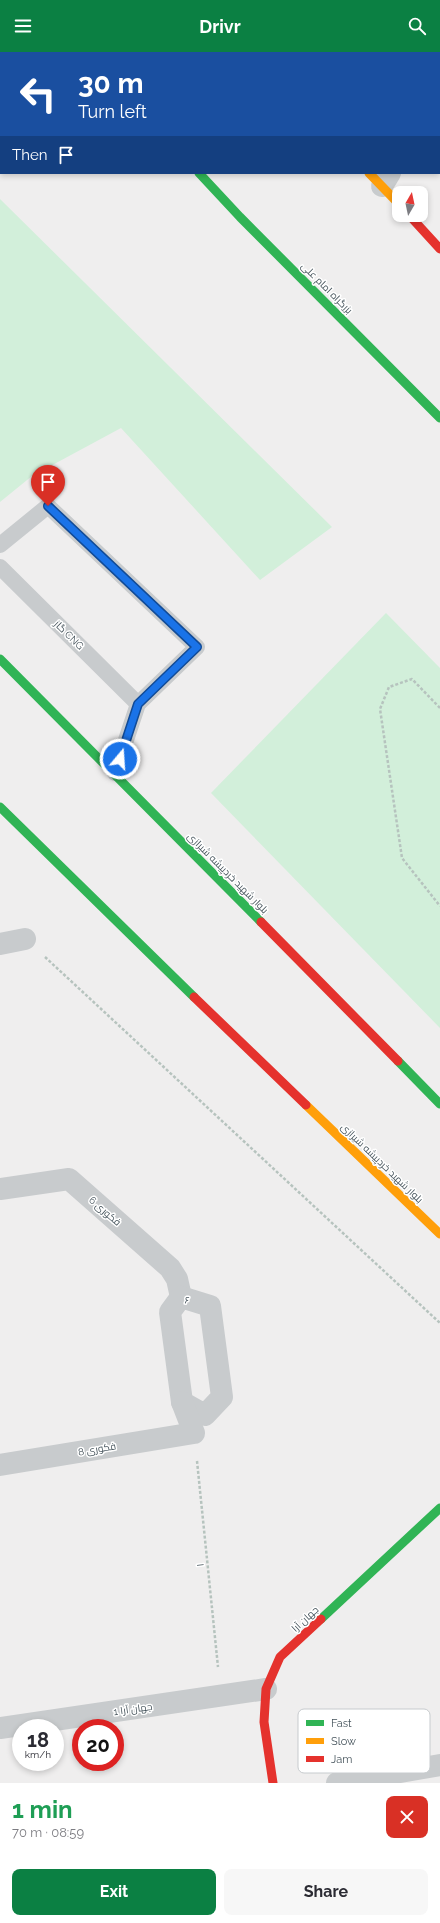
<!DOCTYPE html>
<html lang="en">
<head>
<meta charset="utf-8">
<style>
	:root { --surface:#fff; --page:#f7f7f7; --text:#2b2b33; --muted:#7c7c81; --accent:#0b8043 }
	body { margin:0; font-family:Raleway,Cairo,sans-serif; background:var(--page); color:var(--text); height:100vh; display:flex; flex-direction:column; font-size:15px; white-space:nowrap }
	* { box-sizing:border-box; margin:0 }
	p { font-size:13px; color:var(--muted) }
	.icon { flex:none; width:22px; height:22px; fill:none; stroke:currentColor; stroke-width:2; stroke-linecap:round; stroke-linejoin:round }
	.map { position:relative; height:1731px; overflow:hidden }
	.sheet { display:flex; flex-direction:column; background:var(--surface); flex:1 }
	.sheet>* { flex:none }
	.guide { position:absolute; left:0px; top:0px; width:440px; height:122px; box-shadow:0 2px 6px #0003; background:#1a4fa0; color:#fff; overflow:hidden }
	.needle { width:26px; rotate:9deg }
	.buttons { position:absolute; left:392px; top:134px; display:grid; gap:8px }
	.buttons a { display:grid; place-items:center; width:36px; height:36px; border-radius:8px; background:var(--surface); box-shadow:0 2px 6px #0003; font-size:20px }
	.speed { position:absolute; left:12px; top:1667px; display:flex; gap:8px; font-size:20px; font-weight:700; text-align:center }
	.speed>* { display:grid; place-content:center; width:52px; height:52px; border-radius:50%; background:var(--surface); box-shadow:0 2px 6px #0003; line-height:1 }
	.speed small { font-size:10px; font-weight:400 }
	.speed .limit { border:6px solid #d22; background:#fff; color:#111 }
	.pin { position:absolute; display:grid; place-items:center; width:34px; height:34px; color:#fff; margin:-41px -17px; border-radius:50% 50% 50% 0; rotate:-45deg; box-shadow:0 0 4px #0007 }
	.pin .icon { rotate:45deg }
	.me { position:absolute; width:44px; margin:-22px; rotate:18deg; stroke-linejoin:round; filter:drop-shadow(0 0 3px #0008) }
	.turn { display:flex; align-items:center; gap:14px; height:84px; padding:0 12px; font-size:18px }
	.turn .icon { width:52px; height:52px; stroke-width:2.5 }
	.turn b { display:block; font-size:28px; line-height:34px }
	.then { display:flex; align-items:center; height:38px; padding:0 12px; background:#0003; gap:8px; font-size:15px }
	.round { display:grid; place-items:center; flex:none; width:42px; height:42px; border-radius:8px; background:var(--page) }
	.head { display:flex; align-items:center; justify-content:space-between; height:68px; padding:0 12px }
	h1 { font-size:24px; font-weight:700; line-height:30px; color:#1e9e55 }
	.primary-button { display:flex; gap:8px; margin-top:auto; padding:8px 12px }
	.primary-button a { flex:1; height:46px; border-radius:8px; background:var(--accent); color:#fff; font-size:16px; font-weight:700; line-height:46px; text-align:center }
	.primary-button a+a { background:var(--page); color:var(--text) }
	header { display:flex; justify-content:space-between; align-items:center; height:52px; padding:0 12px; background:var(--accent); color:#fff; font-size:18px; font-weight:700 }
	.map>svg:first-child { display:block }
	.green { fill:#d2efda }
	.lines { fill:none; stroke-linecap:round; stroke-linejoin:round }
	.path { stroke:#b6c3be; stroke-width:2.5; stroke-dasharray:3 2; stroke-linecap:butt }
	.lane { stroke:#c8cbcd; stroke-width:16 }
	.street { stroke:#c8cbcd; stroke-width:22 }
	.fast { stroke:#30b455; stroke-width:9 }
	.slow { stroke:#ff9f0a; stroke-width:9 }
	.jam { stroke:#e5322d; stroke-width:9 }
	.route-casing { stroke:#114b97; stroke-width:10 }
	.route { stroke:#1a73e8; stroke-width:7 }
	.labels { text-anchor:middle; dominant-baseline:central; stroke-width:3; stroke-linejoin:round; paint-order:stroke }
	.street-label { font-size:10px; fill:#45535b; stroke:#fff }
	.key { fill:#fff; stroke:#c7cbce; stroke-width:1 }
	.key-label { font-size:11px; fill:#45535b }
</style>
</head>
<body>
<header><svg class="icon" aria-label="menu" viewBox="0 0 24 24"><path d="M4 6h16M4 12h16M4 18h16"/></svg>Drivr<svg class="icon" aria-label="search" viewBox="0 0 24 24"><circle cx="10" cy="10" r="6"/><path d="M15 15l6 6"/></svg></header>
<div class="map">
<svg width="440" height="1731" viewBox="0 0 440 1731">
	<rect width="100%" height="100%" fill="#efeeee"/>
	<g class="green">
		<path d="M0,147L332,475L260,528L121,376L32,424L0,450Z"/>
		<path d="M386,561L440,616V976L211,741Z"/>
	</g>
	<g class="lines">
		<g class="path">
			<path d="M440,656L412,627L389,635L380,657L402,806L440,854"/>
			<path d="M45,905L440,1271"/>
			<path d="M197,1409L218,1615"/>
		</g>
		<g class="lane">
			<path d="M0,493L48,454L197,595L138,652L115,721"/>
			<path d="M0,515L138,652"/>
		</g>
		<g class="street">
			<path d="M439,46L440,45"/>
			<path d="M382,134L390,121"/>
			<path d="M0,892L25,887"/>
			<path d="M0,1137L69,1127L170,1216L177,1227L181,1245"/>
			<path d="M181,1245L210,1254L222,1345L205,1363L182,1350L170,1260Z"/>
			<path d="M0,1413L194,1381L182,1350"/>
			<path d="M0,1676L266,1637"/>
			<path d="M337,1731L440,1713"/>
		</g>
		<g class="fast">
			<path d="M199,121L240,165L440,366"/>
			<path d="M0,607L261,870"/>
			<path d="M0,755L194,945"/>
			<path d="M398,1009L440,1052"/>
			<path d="M321,1567L440,1456"/>
		</g>
		<g class="slow">
			<path d="M86,0L87,1"/>
			<path d="M369,121L399,152"/>
			<path d="M306,1053L440,1182"/>
		</g>
		<g class="jam">
			<path d="M251,0L252,1"/>
			<path d="M409,163L440,197"/>
			<path d="M261,870L398,1009"/>
			<path d="M194,945L306,1053"/>
			<path d="M273,1731L264,1670L266,1637L280,1605L321,1567"/>
		</g>
	</g>
	<g class="lines">
		<defs>
			<path id="route" d="M48,454L197,595L138,652L120,707"/>
		</defs>
		<use href="#route" class="route-casing"/>
		<use href="#route" class="route"/>
	</g>
	<g class="labels">
		<g class="street-label">
			<text transform="translate(327 236) rotate(45)">بزرگراه امام علی</text>
			<text transform="translate(69 583) rotate(45)">گاز CNG</text>
			<text transform="translate(228 821) rotate(45)">بلوار شهید خردپیشه شیرازی</text>
			<text transform="translate(382 1111) rotate(44)">بلوار شهید خردپیشه شیرازی</text>
			<text transform="translate(105 1159) rotate(41)">فکوری 6</text>
			<text transform="translate(187 1248) rotate(8)">۶</text>
			<text transform="translate(97 1397) rotate(-10)">فکوری 8</text>
			<text transform="translate(200 1513) rotate(-96)">۱</text>
			<text transform="translate(305 1567) rotate(-43)">جهان آرا</text>
			<text transform="translate(133 1657) rotate(-8)">جهان آرا 1</text>
		</g>
	</g>
	<rect x="298" y="1657" width="132" height="64" rx="6" class="key"/>
	<rect x="306" y="1668" width="18" height="6" fill="#30b455"/>
	<rect x="306" y="1686" width="18" height="6" fill="#ff9f0a"/>
	<rect x="306" y="1704" width="18" height="6" fill="#e5322d"/>
	<g class="key-label">
		<text x="331" y="1675">Fast</text>
		<text x="331" y="1693">Slow</text>
		<text x="331" y="1711">Jam</text>
	</g>
</svg>
<div class="buttons">
<a><svg class="needle" viewBox="-14 -14 28 28"><path d="M0-13l5 13h-10z" fill="#e53935"/><path d="M0 13l5-13h-10z" fill="#7c7c81"/></svg></a>
</div>
<div class="speed"><div>18<small>km/h</small></div><div class="limit">20</div></div>
<div class="pin" style="left:48px;top:454px;background:#d93025"><svg class="icon" aria-label="arrive" viewBox="0 0 24 24"><path d="M6 21V4h12l-3 4 3 4H6"/></svg></div>
<svg class="me" style="left:120px;top:707px" viewBox="-20 -20 40 40"><circle r="17" fill="#1a73e8" stroke="#fff" stroke-width="3"/><path d="M0-11L8 9 0 5-8 9z" fill="#fff"/></svg>
<div class="guide">
<div class="turn"><svg class="icon" aria-label="left" viewBox="0 0 24 24"><path d="M17 20v-9H6M10 6l-5 5 5 5"/></svg><div><b>30 m</b>Turn left</div></div>
<div class="then">Then<svg class="icon" aria-label="arrive" viewBox="0 0 24 24"><path d="M6 21V4h12l-3 4 3 4H6"/></svg></div>
</div>
</div>
<section class="sheet">
<div class="head"><div><h1>1 min</h1><p>70 m · 08:59</p></div><a class="round" style="background:#d93025;color:#fff"><svg class="icon" aria-label="close" viewBox="0 0 24 24"><path d="M6 6l12 12M18 6L6 18"/></svg></a></div>
<div class="primary-button"><a>Exit</a><a>Share</a></div>
</section>
</body>
</html>
